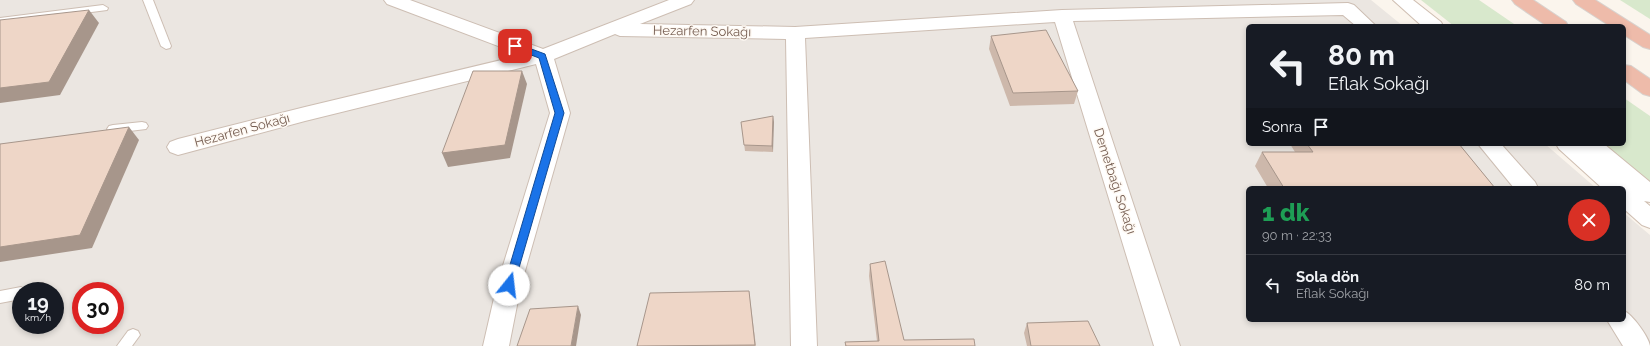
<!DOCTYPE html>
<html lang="tr">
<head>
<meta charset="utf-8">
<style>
	:root { --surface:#171b24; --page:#20242c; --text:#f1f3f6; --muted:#9ea1a6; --line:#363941 }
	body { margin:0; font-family:Raleway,sans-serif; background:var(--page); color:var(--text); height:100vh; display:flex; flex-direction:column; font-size:15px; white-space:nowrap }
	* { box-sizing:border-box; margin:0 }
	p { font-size:13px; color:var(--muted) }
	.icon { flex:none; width:22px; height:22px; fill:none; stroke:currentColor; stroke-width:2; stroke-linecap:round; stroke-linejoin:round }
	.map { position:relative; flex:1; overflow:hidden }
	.drawer { position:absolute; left:1246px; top:186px; width:380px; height:136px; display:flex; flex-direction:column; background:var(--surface); border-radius:6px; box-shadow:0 2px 6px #0003 }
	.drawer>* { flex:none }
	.hud { position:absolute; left:1246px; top:24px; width:380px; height:122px; border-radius:6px; box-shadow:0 2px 6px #0003; background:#171b24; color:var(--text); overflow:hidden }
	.speed { position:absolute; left:12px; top:282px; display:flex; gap:8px; font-size:20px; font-weight:700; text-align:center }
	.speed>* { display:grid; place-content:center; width:52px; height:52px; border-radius:50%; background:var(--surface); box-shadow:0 2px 6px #0003; line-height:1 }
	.speed small { font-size:10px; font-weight:400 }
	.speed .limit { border:6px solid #d22; background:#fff; color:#111 }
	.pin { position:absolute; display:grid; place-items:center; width:34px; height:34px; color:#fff; margin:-17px; border-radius:8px; box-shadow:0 2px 6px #0006 }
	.me { position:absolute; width:44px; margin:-22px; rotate:16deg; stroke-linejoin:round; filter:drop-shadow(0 0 3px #0008) }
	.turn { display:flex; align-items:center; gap:14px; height:84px; padding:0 16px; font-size:18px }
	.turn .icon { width:52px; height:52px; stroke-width:2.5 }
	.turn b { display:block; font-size:28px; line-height:34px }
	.then { display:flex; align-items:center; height:38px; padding:0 16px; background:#0003; gap:8px; font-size:15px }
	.round { display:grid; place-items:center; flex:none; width:42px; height:42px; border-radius:21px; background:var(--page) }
	.summary { display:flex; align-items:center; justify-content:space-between; height:68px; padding:0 16px }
	h1 { font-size:24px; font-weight:800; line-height:30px; color:#1e9e55 }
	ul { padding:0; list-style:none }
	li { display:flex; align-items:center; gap:12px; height:60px; padding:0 16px; border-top:1px solid var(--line) }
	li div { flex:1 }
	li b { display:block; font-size:15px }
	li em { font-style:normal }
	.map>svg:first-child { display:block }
	.industrial { fill:#ebe6e1; fill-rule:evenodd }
	.green { fill:#d8e8cc }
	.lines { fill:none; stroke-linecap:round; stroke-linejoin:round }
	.service-casing { stroke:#cdbeb3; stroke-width:2 }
	.minor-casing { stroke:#cdbeb3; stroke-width:2 }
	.secondary-casing { stroke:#cfbeb1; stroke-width:2 }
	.motorway-casing { stroke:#d8d2ce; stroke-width:2 }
	.service { fill:#fff; fill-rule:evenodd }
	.minor { fill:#fff; fill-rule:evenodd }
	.secondary { fill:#fff; fill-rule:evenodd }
	.motorway { fill:#eba; fill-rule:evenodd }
	.wall { fill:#cdb8ab }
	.shaded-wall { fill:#a7968b }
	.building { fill:#eed6c7; stroke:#a7968b }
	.route { fill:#1a73e8; stroke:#114b97 }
	.labels { text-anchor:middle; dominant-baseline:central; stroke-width:3; stroke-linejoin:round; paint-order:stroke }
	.street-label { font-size:13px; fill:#755d51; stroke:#fef9f3 }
</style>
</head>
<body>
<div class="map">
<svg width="1650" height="346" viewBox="0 0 1650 346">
	<rect width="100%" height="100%" fill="#fbf5ed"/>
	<path class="industrial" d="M0,0H1371L1403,26H1248V144H1545L1596,188H1248V320H1624V213L1650,235V346H0ZM21,291H55V325H21ZM81,291H115V325H81Z"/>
	<g class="green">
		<path d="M1421,0H1479L1517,26H1454Z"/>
		<path d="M1620,0H1650V19Z"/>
		<path d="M1624,98L1650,116V182L1604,144H1624Z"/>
	</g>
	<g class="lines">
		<defs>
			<g id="service">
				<path d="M143,0H153L171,46L170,48L166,49L161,46Z"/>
				<path d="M103,5L108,8L107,10L0,24V18Z"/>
				<path d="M142,122L146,123L148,126L146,129L113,133L109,132L107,129L109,126L113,125Z"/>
				<path d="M42,283L47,285L49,289L48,291H21V299L0,303V291L21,287L26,290L27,287Z"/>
				<path d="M133,329L138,331L140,335L132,346H117L128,331Z"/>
			</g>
			<g id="minor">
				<path d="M384,0H410L543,49L669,0H694L691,4L640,24L795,27L1062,10L1348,3L1354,5L1376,26H1356L1343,15L1073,21L1180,346H1154L1055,22L805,38L817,346H791L786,39L620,36L615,34L554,59L570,113L521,285L509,346H483L497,285L550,113L536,64L305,121L178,155L170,152L167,147L170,142L178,139L305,107L522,55L387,4Z"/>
				<path d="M1478,144H1501L1535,182L1538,188H1514Z"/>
				<path d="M1624,311C1632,314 1649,337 1650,346H1623L1607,320H1624Z"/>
			</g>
			<g id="secondary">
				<path d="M1393,0H1413L1441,22L1443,26H1422Z"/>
				<path d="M1556,144H1604L1650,182V202L1644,201L1650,206V228L1642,225L1624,209V188H1602L1559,149Z"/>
			</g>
			<g id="motorway">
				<path d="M1512,0H1533L1566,22L1568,26H1547L1515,4Z"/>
				<path d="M1573,0H1595L1650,35V49L1643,47L1624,35V26H1610L1576,4Z"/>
				<path d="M1624,65L1631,66L1650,79V96L1643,94L1624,80Z"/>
			</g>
		</defs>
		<use href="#service" class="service-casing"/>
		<use href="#minor" class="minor-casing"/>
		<use href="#secondary" class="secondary-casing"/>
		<use href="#motorway" class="motorway-casing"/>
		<use href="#service" class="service"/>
		<use href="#minor" class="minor"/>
		<use href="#secondary" class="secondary"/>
		<use href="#motorway" class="motorway"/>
	</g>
	<g class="wall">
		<path d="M991,36L1078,91L1074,104L1010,106L989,49Z"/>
		<path d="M773,116V152L745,151L742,128Z"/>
		<path d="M1290,144H1459L1495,188H1268L1255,166L1262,152H1295Z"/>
		<path d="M870,264L904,340L975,346H845V342L877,341L869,276Z"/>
		<path d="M749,291L756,346H637Z"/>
		<path d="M1027,323L1100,346H1027L1024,333Z"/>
	</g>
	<g class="shaded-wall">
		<path d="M89,10L99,23L60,95L0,103V88Z"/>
		<path d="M522,71L527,84L510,158L448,167L442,153Z"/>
		<path d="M773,116L774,122L773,152L772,146Z"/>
		<path d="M129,127L139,140L92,248L0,262V247Z"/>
		<path d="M578,306L581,315L576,346H571Z"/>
	</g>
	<g class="building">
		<path d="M89,10L49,82L0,88V20Z"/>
		<path d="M1046,30L1078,91L1013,93L991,36Z"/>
		<path d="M473,71H522L505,145L442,153Z"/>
		<path d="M773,116L772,146L744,145L741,122Z"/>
		<path d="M129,127L80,235L0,247V144Z"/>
		<path d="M1307,144H1459L1495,188H1284L1262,152H1313Z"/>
		<path d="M885,261L904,340L974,339L975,346H846L845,342L879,341L870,264Z"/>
		<path d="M749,291L755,345L637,346L650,293Z"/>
		<path d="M578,306L571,346H517L530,309Z"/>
		<path d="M1088,321L1100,346H1031L1027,323Z"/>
	</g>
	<path class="route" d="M515,43L545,54L564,113L514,285L513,288L509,289L506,288L504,285L555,113L539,58L513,48V44Z"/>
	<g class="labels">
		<g class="street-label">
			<text transform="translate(702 31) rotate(1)">Hezarfen Sokağı</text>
			<text transform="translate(242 130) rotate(-15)">Hezarfen Sokağı</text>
			<text transform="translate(1115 181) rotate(72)">Demetbağı Sokağı</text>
		</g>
	</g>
</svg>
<div class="speed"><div>19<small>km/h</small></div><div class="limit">30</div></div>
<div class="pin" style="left:515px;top:46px;background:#d93025"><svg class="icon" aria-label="arrive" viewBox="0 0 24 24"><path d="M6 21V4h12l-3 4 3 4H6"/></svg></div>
<svg class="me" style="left:509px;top:285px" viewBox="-20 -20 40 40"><circle r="19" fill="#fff"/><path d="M0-13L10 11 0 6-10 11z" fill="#1a73e8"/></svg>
<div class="hud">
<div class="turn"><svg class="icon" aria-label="left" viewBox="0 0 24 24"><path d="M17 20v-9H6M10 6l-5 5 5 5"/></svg><div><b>80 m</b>Eflak Sokağı</div></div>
<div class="then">Sonra<svg class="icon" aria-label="arrive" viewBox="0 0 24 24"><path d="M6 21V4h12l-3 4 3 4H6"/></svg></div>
</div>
<section class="drawer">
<div class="summary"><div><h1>1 dk</h1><p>90 m · 22:33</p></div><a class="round" style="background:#d93025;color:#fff"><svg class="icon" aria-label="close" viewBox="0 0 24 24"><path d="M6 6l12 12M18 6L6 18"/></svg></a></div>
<ul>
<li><svg class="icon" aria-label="left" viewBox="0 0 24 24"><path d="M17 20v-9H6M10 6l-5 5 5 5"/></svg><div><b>Sola dön</b><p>Eflak Sokağı</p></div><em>80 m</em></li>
</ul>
</section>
</div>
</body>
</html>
